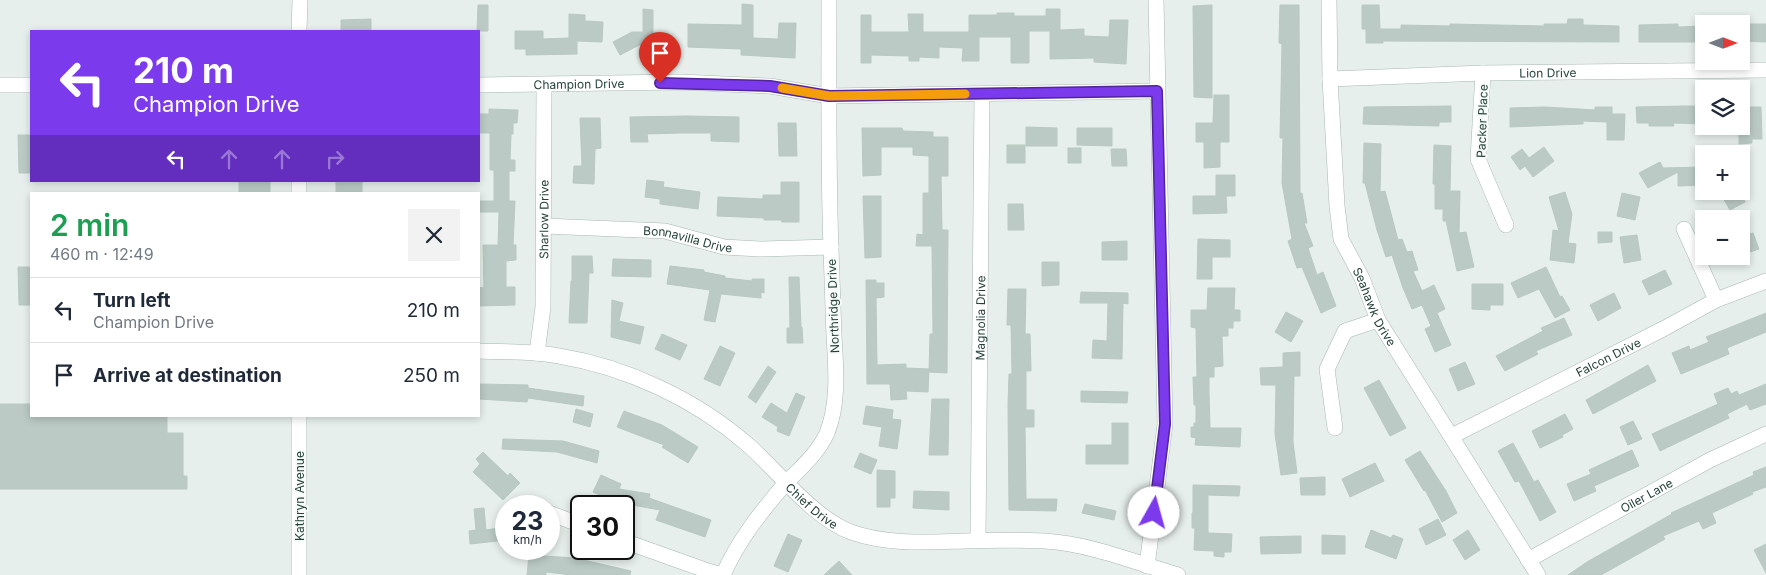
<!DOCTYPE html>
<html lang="en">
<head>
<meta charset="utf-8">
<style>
	:root { --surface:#fff; --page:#f2f2f3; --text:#1f2937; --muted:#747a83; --line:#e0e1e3 }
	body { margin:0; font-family:Inter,sans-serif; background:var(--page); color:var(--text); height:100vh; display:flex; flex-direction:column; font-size:19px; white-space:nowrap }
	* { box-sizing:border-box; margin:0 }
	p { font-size:16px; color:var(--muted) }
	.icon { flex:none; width:28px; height:28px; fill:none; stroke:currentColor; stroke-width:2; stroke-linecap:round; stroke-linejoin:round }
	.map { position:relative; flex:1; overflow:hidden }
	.details { position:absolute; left:30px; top:192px; width:450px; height:225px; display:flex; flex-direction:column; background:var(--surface); border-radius:0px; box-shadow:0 2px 8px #0003 }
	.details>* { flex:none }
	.hud { position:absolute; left:30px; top:30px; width:450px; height:152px; border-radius:0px; box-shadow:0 2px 8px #0003; background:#7c3aed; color:#fff; overflow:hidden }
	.needle { width:32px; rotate:90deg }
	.tools { position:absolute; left:1695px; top:15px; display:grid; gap:10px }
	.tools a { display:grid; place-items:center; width:55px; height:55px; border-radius:0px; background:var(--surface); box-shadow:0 2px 8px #0003; font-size:25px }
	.speed { position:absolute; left:495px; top:495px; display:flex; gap:10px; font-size:25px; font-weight:700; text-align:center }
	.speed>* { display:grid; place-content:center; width:65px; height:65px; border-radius:50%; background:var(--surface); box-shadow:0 2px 8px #0003; line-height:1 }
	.speed small { font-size:12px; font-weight:400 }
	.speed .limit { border:2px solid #111; border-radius:8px; background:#fff; color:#111 }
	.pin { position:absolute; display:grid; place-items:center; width:42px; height:42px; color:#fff; margin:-51px -21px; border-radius:50% 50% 50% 0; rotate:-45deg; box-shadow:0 0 5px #0007 }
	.pin .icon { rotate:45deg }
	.me { position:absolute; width:55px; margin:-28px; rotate:7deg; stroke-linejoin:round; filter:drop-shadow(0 0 4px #0008) }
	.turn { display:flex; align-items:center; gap:18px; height:105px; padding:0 20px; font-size:22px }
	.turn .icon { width:65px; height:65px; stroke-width:2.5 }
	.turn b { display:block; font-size:35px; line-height:42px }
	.lanes { display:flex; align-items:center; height:48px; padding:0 20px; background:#0003; justify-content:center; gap:25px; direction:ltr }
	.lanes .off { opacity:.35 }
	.round { display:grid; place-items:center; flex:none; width:52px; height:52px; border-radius:0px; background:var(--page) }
	.head { display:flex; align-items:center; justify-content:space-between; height:85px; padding:0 20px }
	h1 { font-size:30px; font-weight:600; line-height:38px; color:#1e9e55 }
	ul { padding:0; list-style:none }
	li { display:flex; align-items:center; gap:15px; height:65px; padding:0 20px; border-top:1px solid var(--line) }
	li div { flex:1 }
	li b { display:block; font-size:19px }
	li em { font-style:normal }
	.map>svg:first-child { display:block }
	.building { fill:#bbcac4; stroke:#b8c9c2 }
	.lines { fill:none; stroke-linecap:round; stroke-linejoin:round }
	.street-casing { stroke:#a8b8b2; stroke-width:16 }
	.street { stroke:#fff; stroke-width:15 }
	.route-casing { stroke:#51269a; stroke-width:12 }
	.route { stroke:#7c3aed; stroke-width:9 }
	.slow { stroke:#f59e0b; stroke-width:9 }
	.labels { text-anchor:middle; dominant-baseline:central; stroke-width:4; stroke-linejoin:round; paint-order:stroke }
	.street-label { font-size:12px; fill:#24423a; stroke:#f7fbf9 }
</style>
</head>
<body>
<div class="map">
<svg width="1766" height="575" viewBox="0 0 1766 575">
	<rect width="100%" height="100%" fill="#e6efeb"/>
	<g class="building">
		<path d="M742,4L753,5V38L778,39L779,23H796L795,58L741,55V49L688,47V24L742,25Z"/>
		<path d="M478,5H488V31H477Z"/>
		<path d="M1212,5V98L1194,97L1193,6Z"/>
		<path d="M1280,5H1299L1300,194L1302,193L1307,223H1304L1313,246L1308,248L1317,275L1323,272L1336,306L1321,313L1302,267L1297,268L1288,241L1292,239L1282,183L1283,138H1280L1282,44L1279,43Z"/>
		<path d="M1362,5H1379L1380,29H1401V25L1450,26V24L1544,26V24H1567L1568,19H1583V25L1619,26V42L1383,41V43H1366V29H1362Z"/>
		<path d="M643,9L653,10V33H662L653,38V56H642L643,43L620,55L613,42L632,32H643Z"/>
		<path d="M1046,9H1060V30L1084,29V36L1109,37L1110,20H1128L1126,64L1094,62V58L1050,59V31H1029V63H1011V37H979V61H962L963,48L939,47V58L919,57V61H909V56L871,55V63H861V15H871V32H909L908,14H923V32H969V15H997V13H1014V16H1046Z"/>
		<path d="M569,14L585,15V21L603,22L602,42L577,41V54L526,55V49H515V31H543V39L569,38Z"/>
		<path d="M371,19V31H341V20Z"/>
		<path d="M1678,24V27L1704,26V42H1639V25Z"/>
		<path d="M1741,24H1766V42L1741,41Z"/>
		<path d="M1214,95H1229V142H1220V167L1204,168V142H1196V123H1213Z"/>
		<path d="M1451,106V122H1439V126L1363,124L1364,107Z"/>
		<path d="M1683,106H1704V124L1673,123L1674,126H1649V123H1637L1636,107Z"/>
		<path d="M1545,107L1595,110V107H1612V114H1625L1624,140H1607V122L1583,121V124L1510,127V108Z"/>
		<path d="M1747,107H1761L1762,139H1752V143L1739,144V126H1741V117H1747Z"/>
		<path d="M489,109L518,110L517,123H513V134H511L510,160H515V171H509V201H515L513,245H516V260L506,261V287H515V305L479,306V288L484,287L483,245H498L499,212H479V201H494V170H490V133H479V114H489Z"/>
		<path d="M687,116L739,117V142L711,141V133H680L647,134L648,142H631L630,117Z"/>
		<path d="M580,118H600L601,148L595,149L594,184L573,183L574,166H582Z"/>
		<path d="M778,123H796L797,156H779Z"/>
		<path d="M1026,127L1057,128V146H1026Z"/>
		<path d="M862,128H902L903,131L933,132V137H948V176H941L942,230H948L947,373L929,372L930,334H933L932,246H916L917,234L923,235V193H929V156L913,155V147H881V175L863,176Z"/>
		<path d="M1077,128H1112V146L1077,145Z"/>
		<path d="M18,135H31V173H19Z"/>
		<path d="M1364,143L1381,144L1380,192L1385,191L1398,240L1402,239L1407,252L1412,251L1418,270L1413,271L1422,291L1434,285L1445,309L1437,313L1451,345L1435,352L1425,329L1431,326L1422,305L1412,309L1403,288L1392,255L1386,257L1377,230L1365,183H1363Z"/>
		<rect x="1007" y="145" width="18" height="18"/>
		<path d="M1434,145L1451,146L1450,191H1460L1459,233L1466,232L1474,267L1457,271L1446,221H1443V209H1435V184H1433Z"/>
		<path d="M1544,147L1554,161L1533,177L1525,166L1520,170L1511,157L1522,149L1529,158Z"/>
		<rect x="1068" y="148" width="13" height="15"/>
		<path d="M1111,149H1126L1127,166H1112Z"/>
		<path d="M1660,162L1663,168L1704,167V185L1678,186V172L1648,188L1639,173Z"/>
		<path d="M1216,175H1235V196H1226L1227,213L1193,214V196H1216Z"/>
		<path d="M647,180L664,182L663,187L700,192L698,209L660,204V199L645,197Z"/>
		<rect x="239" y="181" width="31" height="13"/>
		<path d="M336,181H362V192L336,193Z"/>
		<path d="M781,182H799V222H782L781,220H764V218L717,216L718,197L763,199V195H781Z"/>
		<path d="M1719,191H1739L1745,202L1730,210Z"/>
		<path d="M1565,192L1572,214L1568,243L1576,244L1574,263L1550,260L1553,230L1559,231L1549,197Z"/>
		<path d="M1622,193L1640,197L1635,220L1617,216Z"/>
		<path d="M863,196H881V257L865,258Z"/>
		<path d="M1008,204H1023L1024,230H1008Z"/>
		<path d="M1598,232H1612V242L1598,243Z"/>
		<path d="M1753,233L1759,249L1741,255V237Z"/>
		<path d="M1637,235L1641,260L1624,263L1620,237Z"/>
		<path d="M1198,239L1230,240V257H1212V279H1197Z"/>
		<path d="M1127,241V260H1102V242Z"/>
		<path d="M572,256H592L593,273H589L587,323H569L571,281H572Z"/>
		<path d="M613,259L651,260V277L612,276Z"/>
		<path d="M1042,262H1059V285L1042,286Z"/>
		<path d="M670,266L704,270V272L725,276V278L752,281V279H764V293L761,292V298L721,294L715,322L704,320L710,290L667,284Z"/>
		<path d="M18,267H31V305H19Z"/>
		<path d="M1546,267L1560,297L1562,296L1570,310L1555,318L1539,289L1518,298L1511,283Z"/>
		<path d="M1665,270L1672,284L1649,295L1642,281Z"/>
		<path d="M789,277H799L801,327H802L803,343H787V328H790Z"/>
		<path d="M866,280H876V283H884V297L876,298L877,365L906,364V368L929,369L928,392L906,391L907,399L891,400L890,384H867Z"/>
		<path d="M1472,284H1503V305H1490V310L1472,309Z"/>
		<path d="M1208,288H1235L1234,310H1240V321H1233V328H1228V336H1222L1223,366L1214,367V377H1209V392L1210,428H1241L1240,447L1195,445L1196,438L1191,437V427H1194V423H1196V405H1194L1193,377H1197L1196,328L1191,327V310H1207Z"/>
		<path d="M1008,289H1026L1025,334H1030L1031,371H1026V410H1034V427H1025L1026,499H1057L1056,511L1009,510L1008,405L1009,374H1012L1011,325H1007Z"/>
		<path d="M1081,292L1128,293V304L1123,303L1122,359L1092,358L1093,340L1107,341L1108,303H1080Z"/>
		<path d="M1614,293L1621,308L1598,321L1590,305Z"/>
		<path d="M612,300L623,303L619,321L644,327L640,344L611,337Z"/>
		<path d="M1286,312L1303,321L1291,342L1275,332Z"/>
		<path d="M1766,313V332L1727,348L1729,354L1681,374L1672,353L1689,346L1690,350L1709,342L1706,337Z"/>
		<path d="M1564,318L1572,335L1536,351L1538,354L1505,371L1496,356L1543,331L1541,328Z"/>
		<path d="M662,334L687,345L680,360L655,349Z"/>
		<path d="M720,346L735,353L720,386L704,379Z"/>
		<path d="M1300,352V376H1294L1293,442L1297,473L1281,475L1275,434L1276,385H1261L1260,368L1283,367V353Z"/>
		<path d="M1465,362L1475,384L1458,391L1449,369Z"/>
		<path d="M1648,365L1656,381L1593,414L1586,400Z"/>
		<path d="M768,366L776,372L756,403L748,397Z"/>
		<path d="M1379,380L1406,428L1390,436L1364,388Z"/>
		<path d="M479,384L528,385V388L584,396L583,406L528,398L527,402L479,399Z"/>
		<path d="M1766,384V404L1750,410L1747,404L1727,414L1729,418L1660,451L1652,434L1718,404L1714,394L1728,388L1731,394L1737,391L1739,395Z"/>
		<path d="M1081,391L1128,392L1127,403L1081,402Z"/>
		<path d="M796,393L805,397L789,436L777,431L778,427L762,417L771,403L787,413Z"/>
		<path d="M932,399H949L948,455H929Z"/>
		<path d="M0,404H31V416H167V433H183V476H187V489H0Z"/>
		<path d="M866,406L893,410L892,419L901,420L897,449L879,446L882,427L863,424Z"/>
		<path d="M576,409L593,414L590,427L573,422Z"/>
		<path d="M624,411L662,425L698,447L688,463L662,447L664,445L617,427Z"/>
		<path d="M1565,414L1573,429L1562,435L1563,437L1540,448L1532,431Z"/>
		<path d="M1633,421L1642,439L1628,445L1620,427Z"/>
		<path d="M1112,423H1128V464H1086V445H1112Z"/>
		<path d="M503,439L563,441L599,451L597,463L557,452L502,449Z"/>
		<path d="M1513,443L1534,482L1538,480L1556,512L1540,521L1519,481L1515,482L1498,451Z"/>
		<path d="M1632,450L1639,466L1594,486L1596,491L1574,501L1567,484L1591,474L1589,470Z"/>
		<path d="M1420,451L1446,491L1457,513L1442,522L1425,490L1424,491L1405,460Z"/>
		<path d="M483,452L508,476L510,473L520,483L503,500L473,472L480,464L476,459Z"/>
		<path d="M860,453L877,460L871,474L854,467Z"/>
		<path d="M1375,463L1384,481L1350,497L1342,479Z"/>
		<path d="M1766,467V487L1752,492L1753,494L1712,513L1716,523L1703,529L1699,521L1663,536L1665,539L1601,575H1568L1587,562L1672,514L1671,513L1754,475L1753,472Z"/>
		<path d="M877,470L895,471V498H890V507H877Z"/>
		<path d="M601,475L621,484L619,489L650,494L649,498L711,520L705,537L656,520L660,510L632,505L630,509L593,492Z"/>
		<path d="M1325,477V495H1301L1300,478Z"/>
		<path d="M1193,485L1240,486L1239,496L1208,495V533L1232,534L1231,552H1224V557L1214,556V551L1194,550L1195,528H1192V513H1193Z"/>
		<path d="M914,491L949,492V510L913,508Z"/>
		<path d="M1085,504L1116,511L1114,520L1082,513Z"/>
		<path d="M484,508L486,530L505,527L506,540L470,544L469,531L476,530L474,509Z"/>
		<path d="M1438,519L1446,535L1426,545L1419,529Z"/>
		<path d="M1371,530L1391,538L1393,535L1403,539L1396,559L1365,547Z"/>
		<path d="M1468,530L1480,550L1465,560L1453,540Z"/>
		<path d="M788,534L802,540L788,572L774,566Z"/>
		<path d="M1322,535L1345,536V554H1322Z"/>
		<path d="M1301,536V553L1261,554L1260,537Z"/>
		<path d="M1766,544V573L1754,550Z"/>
		<path d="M529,555L575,558L631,571L630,575H571L546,572V575H527Z"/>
		<path d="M839,561L852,575H824Z"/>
	</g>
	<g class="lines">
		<defs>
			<g id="street">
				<path id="s1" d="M1329,0L1330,79L1337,206L1341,239L1362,278L1378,320L1538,575"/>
				<path d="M299,31L300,0"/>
				<path d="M1483,73L1478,159L1506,225"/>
				<path id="s2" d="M1330,79L1483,73L1766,70"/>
				<path d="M0,85H31"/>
				<path id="s3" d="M479,85L680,82L770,86L829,96L1157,91"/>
				<path d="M299,194V181"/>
				<path id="s4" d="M544,226L665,231L724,247L760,249L831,247"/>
				<path d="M1684,229L1716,300"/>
				<path id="s5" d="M479,351C505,352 533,351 559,356C626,367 695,399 747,444C777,470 813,518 851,532C887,545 927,542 965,541C991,540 1018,540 1045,541C1091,544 1134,562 1178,575"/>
				<path id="s6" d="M537,353L543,307L544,85"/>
				<path d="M299,416V575"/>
				<path d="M1335,428L1327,369L1345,331L1378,320"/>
				<path id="s7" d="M1452,436L1665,328L1716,300L1766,281"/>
				<path d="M549,513L581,525"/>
				<path id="s8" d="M978,540L982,94"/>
				<path d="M624,541L708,571L723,575C738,541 760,513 784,485C800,468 817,455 827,433C839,403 836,368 834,336C833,307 832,278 831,249C828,166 829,83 829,0"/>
				<path id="s9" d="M1528,560L1710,460L1766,434"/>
				<path d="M1147,566L1165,424L1156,0"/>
			</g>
		</defs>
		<use href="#street" class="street-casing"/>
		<use href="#street" class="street"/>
	</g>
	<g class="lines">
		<defs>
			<path id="route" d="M660,83L770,86L829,96L1157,91L1165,424L1154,513"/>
		</defs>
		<use href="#route" class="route-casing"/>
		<use href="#route" class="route"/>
		<path class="slow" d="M782,88L829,96L965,94"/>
	</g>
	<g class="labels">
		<g class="street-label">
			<text stroke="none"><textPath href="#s2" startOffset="218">Lion Drive</textPath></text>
			<text stroke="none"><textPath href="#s3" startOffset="100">Champion Drive</textPath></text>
			<text transform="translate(1482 121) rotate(-88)">Packer Place</text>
			<text stroke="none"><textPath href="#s6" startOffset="134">Sharlow Drive</textPath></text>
			<text stroke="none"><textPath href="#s4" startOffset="145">Bonnavilla Drive</textPath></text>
			<text transform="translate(833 306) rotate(-92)">Northridge Drive</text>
			<text stroke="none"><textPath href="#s1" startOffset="315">Seahawk Drive</textPath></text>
			<text stroke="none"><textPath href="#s8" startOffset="222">Magnolia Drive</textPath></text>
			<text stroke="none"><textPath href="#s7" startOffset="175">Falcon Drive</textPath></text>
			<text stroke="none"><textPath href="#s9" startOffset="135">Oiler Lane</textPath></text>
			<text transform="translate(299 496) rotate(-90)">Kathryn Avenue</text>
			<text stroke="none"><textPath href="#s5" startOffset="380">Chief Drive</textPath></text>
		</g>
	</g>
</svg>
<div class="tools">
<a><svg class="needle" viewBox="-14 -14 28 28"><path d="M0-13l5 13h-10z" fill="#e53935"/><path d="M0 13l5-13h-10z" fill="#747a83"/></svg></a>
<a><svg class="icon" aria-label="layers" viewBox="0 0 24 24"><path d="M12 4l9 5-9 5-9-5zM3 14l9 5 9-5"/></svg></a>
<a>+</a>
<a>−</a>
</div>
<div class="speed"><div>23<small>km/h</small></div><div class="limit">30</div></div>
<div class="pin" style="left:660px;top:83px;background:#d93025"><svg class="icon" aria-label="arrive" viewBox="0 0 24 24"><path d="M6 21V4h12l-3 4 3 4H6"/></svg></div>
<svg class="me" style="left:1154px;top:513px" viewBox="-20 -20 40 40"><circle r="19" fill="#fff"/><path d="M0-13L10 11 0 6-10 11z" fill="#7c3aed"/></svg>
<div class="hud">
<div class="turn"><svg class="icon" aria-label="left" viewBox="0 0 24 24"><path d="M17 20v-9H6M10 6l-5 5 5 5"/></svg><div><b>210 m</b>Champion Drive</div></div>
<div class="lanes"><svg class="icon" aria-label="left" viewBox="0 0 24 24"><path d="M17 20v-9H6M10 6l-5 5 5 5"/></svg><svg class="icon off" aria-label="ahead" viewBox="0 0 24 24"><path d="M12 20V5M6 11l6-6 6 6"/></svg><svg class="icon off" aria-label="ahead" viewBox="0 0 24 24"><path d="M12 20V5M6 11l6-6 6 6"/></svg><svg class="icon off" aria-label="right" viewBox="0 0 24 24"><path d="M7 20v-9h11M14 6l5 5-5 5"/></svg></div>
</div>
<section class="details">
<div class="head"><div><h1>2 min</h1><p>460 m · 12:49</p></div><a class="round"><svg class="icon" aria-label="close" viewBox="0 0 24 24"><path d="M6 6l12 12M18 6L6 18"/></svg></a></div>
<ul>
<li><svg class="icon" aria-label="left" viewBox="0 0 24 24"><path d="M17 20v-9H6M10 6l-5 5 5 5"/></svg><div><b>Turn left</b><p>Champion Drive</p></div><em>210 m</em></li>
<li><svg class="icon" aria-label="arrive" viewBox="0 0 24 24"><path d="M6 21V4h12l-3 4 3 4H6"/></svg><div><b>Arrive at destination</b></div><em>250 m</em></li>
</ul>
</section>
</div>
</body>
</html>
